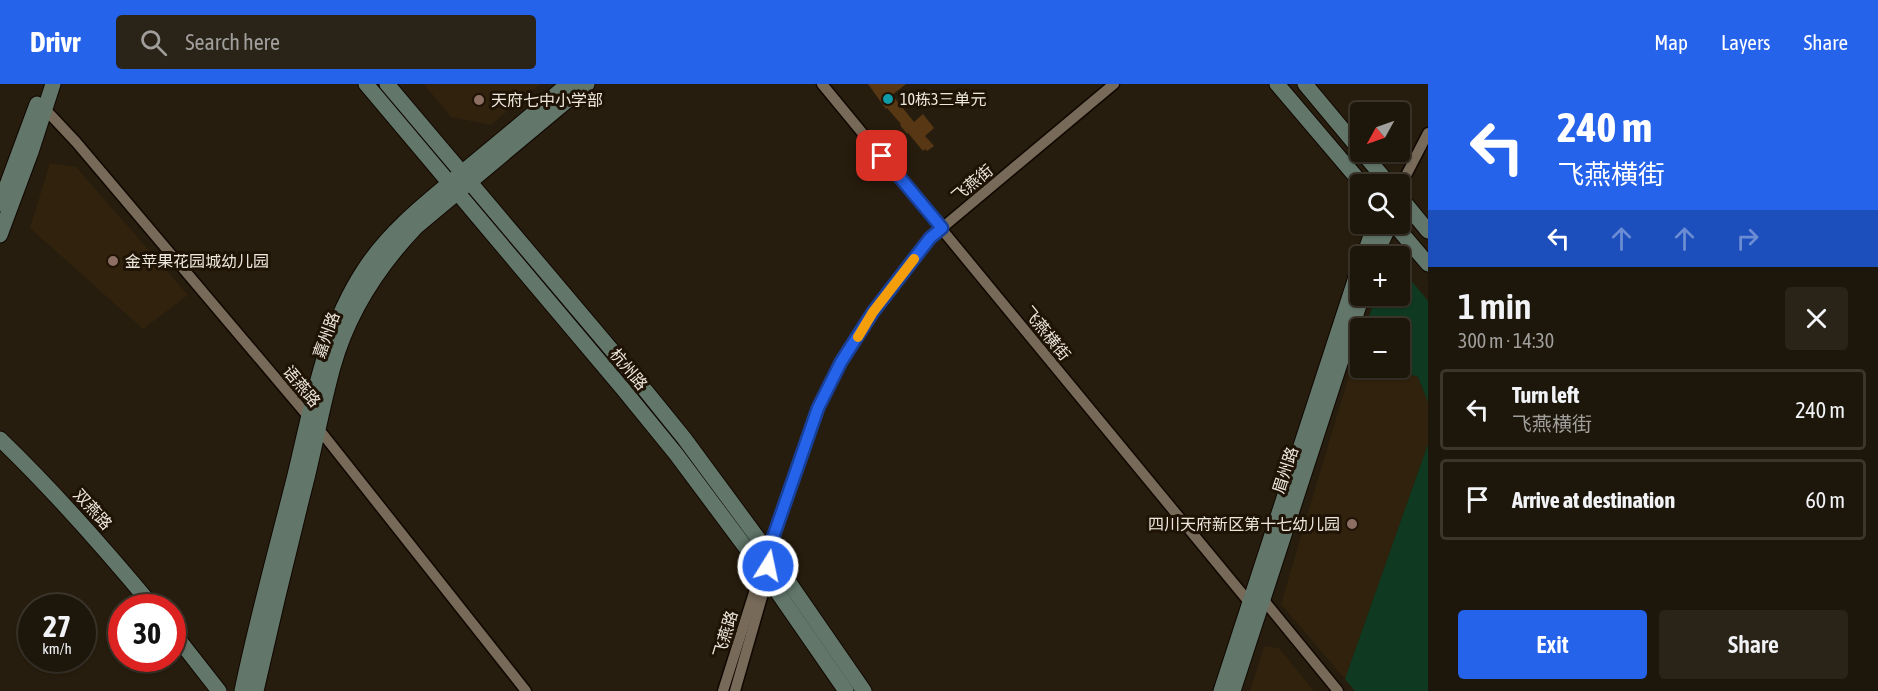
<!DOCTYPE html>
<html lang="en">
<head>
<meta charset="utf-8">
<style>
	:root { --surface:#1d160a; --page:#2a2318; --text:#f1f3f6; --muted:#a09f9c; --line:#3b352b; --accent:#2563eb }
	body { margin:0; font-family:"Asap Condensed","Noto Sans SC",sans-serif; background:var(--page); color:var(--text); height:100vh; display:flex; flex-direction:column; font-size:22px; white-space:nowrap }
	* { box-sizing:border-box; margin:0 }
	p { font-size:20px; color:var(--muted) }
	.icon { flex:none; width:33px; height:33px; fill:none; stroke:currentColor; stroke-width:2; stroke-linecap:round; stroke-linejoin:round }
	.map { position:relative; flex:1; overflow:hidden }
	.sheet { display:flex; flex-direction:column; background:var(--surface); width:450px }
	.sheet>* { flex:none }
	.hud { background:#2563eb; color:#fff; overflow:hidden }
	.needle { width:39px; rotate:230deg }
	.buttons { position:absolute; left:1350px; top:18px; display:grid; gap:12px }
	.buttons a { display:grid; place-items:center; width:60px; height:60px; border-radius:6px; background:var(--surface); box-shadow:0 2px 4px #0004,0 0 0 2px var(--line); font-size:30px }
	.speed { position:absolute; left:18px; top:510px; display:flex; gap:12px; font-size:30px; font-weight:700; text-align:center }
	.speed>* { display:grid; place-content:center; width:78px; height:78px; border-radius:50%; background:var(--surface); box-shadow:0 2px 4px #0004,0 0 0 2px var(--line); line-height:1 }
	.speed small { font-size:15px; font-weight:400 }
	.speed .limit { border:9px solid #d22; background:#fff; color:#111 }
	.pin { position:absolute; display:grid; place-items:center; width:51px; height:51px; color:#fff; margin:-26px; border-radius:12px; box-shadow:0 3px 9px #0006 }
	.me { position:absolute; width:66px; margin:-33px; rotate:10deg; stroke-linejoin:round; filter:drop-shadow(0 0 4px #0008) }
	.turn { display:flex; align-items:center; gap:21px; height:126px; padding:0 30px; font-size:27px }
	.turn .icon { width:78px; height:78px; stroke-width:2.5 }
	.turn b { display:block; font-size:42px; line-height:51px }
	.lanes { display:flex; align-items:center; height:57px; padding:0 30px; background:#0003; justify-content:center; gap:30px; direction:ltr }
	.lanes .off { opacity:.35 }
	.round { display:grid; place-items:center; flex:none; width:63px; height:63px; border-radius:6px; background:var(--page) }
	.summary { display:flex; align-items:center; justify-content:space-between; height:102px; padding:0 30px }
	h1 { font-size:36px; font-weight:600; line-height:45px }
	.cta { display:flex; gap:12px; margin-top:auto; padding:12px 30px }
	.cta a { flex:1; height:69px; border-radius:6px; background:var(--accent); color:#fff; font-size:24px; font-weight:600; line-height:69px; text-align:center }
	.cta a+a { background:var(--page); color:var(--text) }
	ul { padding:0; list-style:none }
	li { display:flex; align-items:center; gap:18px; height:81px; margin:0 12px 9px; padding:0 18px; border:3px solid var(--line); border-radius:6px }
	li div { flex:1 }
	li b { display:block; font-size:22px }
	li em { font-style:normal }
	header { display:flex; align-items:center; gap:36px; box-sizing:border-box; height:84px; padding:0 30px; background:var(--accent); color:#fff }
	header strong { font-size:28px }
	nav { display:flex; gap:33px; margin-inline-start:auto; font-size:21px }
	.search { width:420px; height:54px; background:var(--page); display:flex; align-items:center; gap:15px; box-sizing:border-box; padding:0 21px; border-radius:6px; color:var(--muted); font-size:22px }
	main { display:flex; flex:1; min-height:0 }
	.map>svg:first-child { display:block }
	.built { fill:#30220c }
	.green { fill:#0f3a21 }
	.building { fill:#583814 }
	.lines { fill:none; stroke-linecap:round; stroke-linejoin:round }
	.street-casing { stroke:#100700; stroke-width:13 }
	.secondary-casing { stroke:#100700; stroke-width:17 }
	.street { stroke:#776a59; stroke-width:10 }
	.secondary { stroke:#62776a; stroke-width:15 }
	.route-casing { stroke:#184099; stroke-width:15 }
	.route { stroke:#2563eb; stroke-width:10 }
	.slow { stroke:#f59e0b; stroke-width:10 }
	.culture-dot { fill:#0f9aa8; stroke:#1e1305; stroke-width:2 }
	.education-dot { fill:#8d6e63; stroke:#1e1305; stroke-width:2 }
	.labels { text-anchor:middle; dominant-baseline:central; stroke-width:6; stroke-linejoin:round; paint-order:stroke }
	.poi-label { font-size:16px; fill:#eee7dd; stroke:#1e1305; text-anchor:start }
	.street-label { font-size:16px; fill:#eee7dd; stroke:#1e1305 }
</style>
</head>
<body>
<header>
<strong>Drivr</strong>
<div class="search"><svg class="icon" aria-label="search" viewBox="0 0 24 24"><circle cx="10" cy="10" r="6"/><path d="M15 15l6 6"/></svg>Search here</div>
<nav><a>Map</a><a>Layers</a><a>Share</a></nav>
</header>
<main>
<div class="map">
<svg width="1428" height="607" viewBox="0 0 1428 607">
	<rect width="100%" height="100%" fill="#271d0e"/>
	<g class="built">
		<path d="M424,0H540L491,41L451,33Z"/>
		<path d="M50,79L76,83L188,211L143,245L30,144Z"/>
		<path d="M1355,271L1360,273V284H1391L1418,293L1428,318V360L1345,595L1281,520Z"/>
		<path d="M1264,562L1279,564L1314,607H1250Z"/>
	</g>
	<g class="green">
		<path d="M1410,195L1428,217V318L1418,293L1391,284H1400V244H1365L1376,212H1400V197Z"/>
		<path d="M1428,360V607H1355L1345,595Z"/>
	</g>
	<path class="building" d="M868,0H906L892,11L914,38L923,30L934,44L925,52L934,62L927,67L925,65L923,67L908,49L907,50L900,41L901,40L887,24L886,25Z"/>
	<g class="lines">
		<defs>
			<g id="street">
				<path d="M822,0L1249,518"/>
				<path d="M45,25L76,58L318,344L526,607"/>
				<path d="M1400,103L1428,49"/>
				<path d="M768,468L818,324L841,278L873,228L930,154L1114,0"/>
				<path d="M1262,514L1338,607"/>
				<path d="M723,607L763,480"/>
				<path d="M735,607L768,492"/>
			</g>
			<g id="secondary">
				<path d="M366,0L623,305L676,370L761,484L846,607"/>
				<path d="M387,0L637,296L684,354L768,468L864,607"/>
				<path d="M1277,0L1362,100"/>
				<path d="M1305,0L1360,66"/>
				<path d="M1362,68L1389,100"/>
				<path d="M1400,113L1428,147"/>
				<path d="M0,120L37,20"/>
				<path d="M1394,140L1428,180"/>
				<path d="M0,151L31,68L53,0"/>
				<path d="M1364,172L1375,140"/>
				<path d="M1375,172L1390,140"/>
				<path d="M0,355C55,408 105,465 154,524"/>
				<path d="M172,547L219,607"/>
				<path d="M242,607C257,534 277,463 295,391C312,321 324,247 364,186C390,146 428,117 464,87C499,58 534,29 568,0"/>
				<path d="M256,607C272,536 289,465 307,394C316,357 323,319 333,283C348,229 378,183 416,143L587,0"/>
				<path d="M1221,607L1360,181"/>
				<path d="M1233,607L1362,212"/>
			</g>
		</defs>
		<use href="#street" class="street-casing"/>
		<use href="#secondary" class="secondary-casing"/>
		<use href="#street" class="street"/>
		<use href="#secondary" class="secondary"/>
	</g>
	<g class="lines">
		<defs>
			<path id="route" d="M768,482V468L818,324L841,278L873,228L930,154L942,144L882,72"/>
		</defs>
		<use href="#route" class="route-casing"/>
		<use href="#route" class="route"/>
		<path class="slow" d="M858,253L873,228L914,175"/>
	</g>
	<circle class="culture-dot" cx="888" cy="15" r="6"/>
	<g class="education-dot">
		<circle cx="479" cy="16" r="6"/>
		<circle cx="113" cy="177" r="6"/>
		<circle cx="1352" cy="440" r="6"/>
	</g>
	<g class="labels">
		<g class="poi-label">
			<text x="900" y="15">10栋3三单元</text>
			<text x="491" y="16">天府七中小学部</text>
			<text x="125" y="177">金苹果花园城幼儿园</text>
			<text x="1340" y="440" text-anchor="end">四川天府新区第十七幼儿园</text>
		</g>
		<g class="street-label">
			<text transform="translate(972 99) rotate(-40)">飞燕街</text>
			<text transform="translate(1047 249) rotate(51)">飞燕横街</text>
			<text transform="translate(326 251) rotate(-70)">嘉州路</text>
			<text transform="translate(629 285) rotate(50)">杭州路</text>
			<text transform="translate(302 302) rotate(50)">语燕路</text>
			<text transform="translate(1285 386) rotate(-72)">眉州路</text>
			<text transform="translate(93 425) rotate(48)">双燕路</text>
			<text transform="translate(725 550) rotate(-73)">飞燕路</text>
		</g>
	</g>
</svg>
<div class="buttons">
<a><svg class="needle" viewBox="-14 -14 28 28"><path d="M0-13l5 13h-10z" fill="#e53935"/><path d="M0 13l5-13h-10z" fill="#a09f9c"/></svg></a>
<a><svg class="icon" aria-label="search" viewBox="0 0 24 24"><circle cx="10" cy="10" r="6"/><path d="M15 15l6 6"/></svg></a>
<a>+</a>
<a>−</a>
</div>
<div class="speed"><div>27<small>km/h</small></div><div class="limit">30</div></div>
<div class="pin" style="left:882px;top:72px;background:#d93025"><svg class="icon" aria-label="arrive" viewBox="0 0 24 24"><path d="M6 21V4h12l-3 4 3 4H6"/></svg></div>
<svg class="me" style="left:768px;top:482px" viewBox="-20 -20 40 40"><circle r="17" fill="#2563eb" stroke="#fff" stroke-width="3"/><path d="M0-11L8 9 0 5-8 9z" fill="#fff"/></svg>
</div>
<section class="sheet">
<div class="hud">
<div class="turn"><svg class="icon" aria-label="left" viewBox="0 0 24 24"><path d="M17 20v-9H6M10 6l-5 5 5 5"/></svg><div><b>240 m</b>飞燕横街</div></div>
<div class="lanes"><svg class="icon" aria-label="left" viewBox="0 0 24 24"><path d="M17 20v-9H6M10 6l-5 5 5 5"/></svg><svg class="icon off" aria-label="ahead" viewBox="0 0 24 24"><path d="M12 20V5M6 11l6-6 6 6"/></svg><svg class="icon off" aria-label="ahead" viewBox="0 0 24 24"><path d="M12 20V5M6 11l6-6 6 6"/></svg><svg class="icon off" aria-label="right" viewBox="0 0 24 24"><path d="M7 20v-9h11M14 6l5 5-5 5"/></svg></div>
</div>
<div class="summary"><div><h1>1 min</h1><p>300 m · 14:30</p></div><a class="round"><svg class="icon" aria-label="close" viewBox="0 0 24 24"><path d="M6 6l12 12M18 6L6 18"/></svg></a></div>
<ul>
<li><svg class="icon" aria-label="left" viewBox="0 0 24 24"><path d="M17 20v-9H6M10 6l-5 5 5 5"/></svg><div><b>Turn left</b><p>飞燕横街</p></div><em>240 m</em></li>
<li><svg class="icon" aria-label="arrive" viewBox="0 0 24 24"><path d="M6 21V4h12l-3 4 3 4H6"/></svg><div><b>Arrive at destination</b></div><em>60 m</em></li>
</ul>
<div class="cta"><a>Exit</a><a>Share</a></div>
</section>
</main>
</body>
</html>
